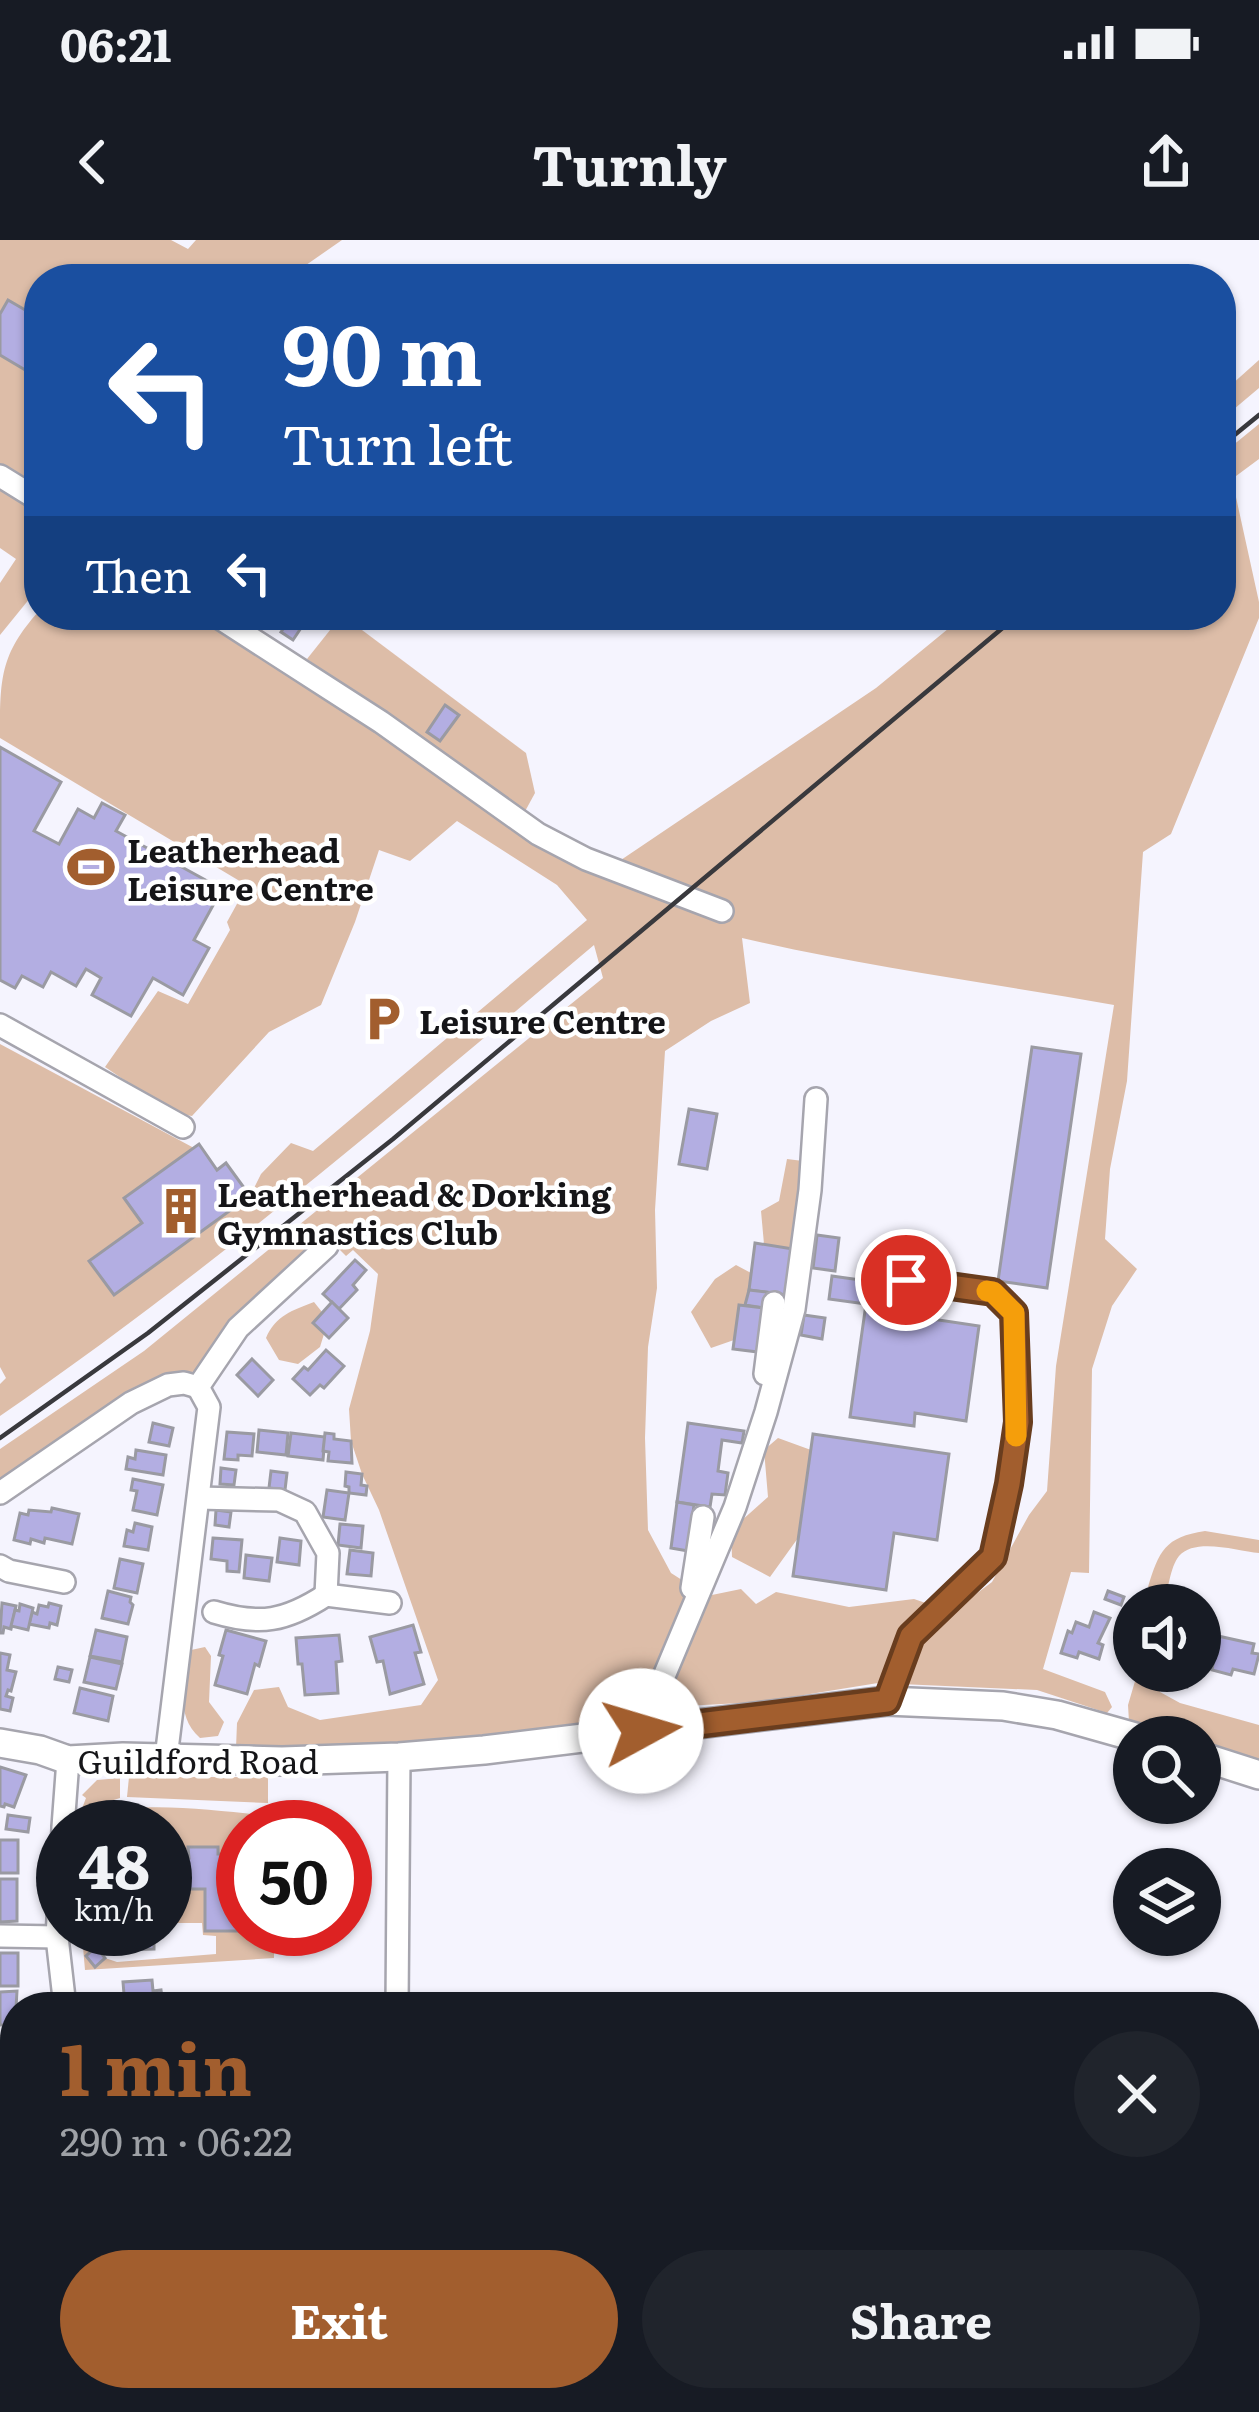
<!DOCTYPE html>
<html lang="en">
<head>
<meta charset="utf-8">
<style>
	:root { --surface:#171b24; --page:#20242c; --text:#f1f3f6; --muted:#9ea1a6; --accent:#a25e2e }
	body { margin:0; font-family:Literata,serif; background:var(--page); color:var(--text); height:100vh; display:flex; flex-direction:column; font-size:45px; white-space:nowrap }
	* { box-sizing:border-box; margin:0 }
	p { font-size:39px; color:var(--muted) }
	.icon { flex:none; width:66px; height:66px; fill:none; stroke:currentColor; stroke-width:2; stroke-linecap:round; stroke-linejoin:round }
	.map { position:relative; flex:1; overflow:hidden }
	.side { position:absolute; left:0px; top:1752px; width:1260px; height:420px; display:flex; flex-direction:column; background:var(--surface); border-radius:48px 48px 0 0; box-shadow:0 3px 9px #0004 }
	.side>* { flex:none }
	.banner { position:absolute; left:24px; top:24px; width:1212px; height:366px; border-radius:48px; box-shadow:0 3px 9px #0004; background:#1a4fa0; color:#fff; overflow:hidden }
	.fabs { position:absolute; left:1113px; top:1344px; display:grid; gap:24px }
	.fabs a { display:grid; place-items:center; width:108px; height:108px; border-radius:50%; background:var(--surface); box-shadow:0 3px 9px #0004; font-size:60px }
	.speed { position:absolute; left:36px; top:1560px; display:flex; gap:24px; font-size:60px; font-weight:700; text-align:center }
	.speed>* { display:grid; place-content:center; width:156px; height:156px; border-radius:50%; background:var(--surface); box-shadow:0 3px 9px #0004; line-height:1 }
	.speed small { font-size:30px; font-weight:400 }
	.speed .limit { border:18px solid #d22; background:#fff; color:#111 }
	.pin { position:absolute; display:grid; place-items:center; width:102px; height:102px; color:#fff; margin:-51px; border:6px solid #fff; border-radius:50%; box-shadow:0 3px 12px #0007 }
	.me { position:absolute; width:132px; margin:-66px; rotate:84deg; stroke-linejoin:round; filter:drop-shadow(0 0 9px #0008) }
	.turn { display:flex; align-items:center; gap:42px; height:252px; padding:0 60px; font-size:54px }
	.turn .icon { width:156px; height:156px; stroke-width:2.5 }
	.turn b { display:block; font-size:84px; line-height:102px }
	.then { display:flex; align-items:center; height:114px; padding:0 60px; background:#0003; gap:24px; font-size:45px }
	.round { display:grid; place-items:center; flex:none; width:126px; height:126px; border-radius:63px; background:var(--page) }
	.head { display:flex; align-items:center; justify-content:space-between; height:204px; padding:0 60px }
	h1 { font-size:72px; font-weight:700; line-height:90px; color:var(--accent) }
	.action { display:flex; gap:24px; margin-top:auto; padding:24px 60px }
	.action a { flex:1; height:138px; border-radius:72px; background:var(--accent); color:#fff; font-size:48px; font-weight:700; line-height:138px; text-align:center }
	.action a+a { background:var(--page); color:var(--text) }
	.status { display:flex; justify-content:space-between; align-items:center; height:84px; padding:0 60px; background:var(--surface); direction:ltr }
	.status svg { height:33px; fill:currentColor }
	header { display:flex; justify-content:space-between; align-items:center; height:156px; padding:0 60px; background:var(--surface); font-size:54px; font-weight:700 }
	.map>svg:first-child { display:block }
	.green { fill:#ddbda8; fill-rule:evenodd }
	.building { fill:#b3aee2; stroke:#9a9aa2; stroke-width:3 }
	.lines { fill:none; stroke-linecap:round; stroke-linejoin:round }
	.minor-casing { stroke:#a6a5ae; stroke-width:26 }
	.major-casing { stroke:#a6a5ae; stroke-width:32 }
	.minor { stroke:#fff; stroke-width:21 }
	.major { stroke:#fff; stroke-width:27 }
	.rail { stroke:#39393d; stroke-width:4.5 }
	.route-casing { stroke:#693d1e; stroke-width:30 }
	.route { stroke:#a25e2e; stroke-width:21 }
	.slow { stroke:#f59e0b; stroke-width:21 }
	.labels { text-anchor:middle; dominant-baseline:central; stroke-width:9; stroke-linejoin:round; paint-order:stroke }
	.poi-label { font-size:33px; font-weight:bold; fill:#151518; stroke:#fff; text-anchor:start }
	.street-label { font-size:33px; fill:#151518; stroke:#fff }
</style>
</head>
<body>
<div class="status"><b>06:21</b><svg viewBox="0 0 49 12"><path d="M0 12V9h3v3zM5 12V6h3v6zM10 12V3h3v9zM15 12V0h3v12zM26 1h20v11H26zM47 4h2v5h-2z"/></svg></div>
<header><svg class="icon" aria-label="back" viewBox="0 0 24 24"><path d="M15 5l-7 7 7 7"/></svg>Turnly<svg class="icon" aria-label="share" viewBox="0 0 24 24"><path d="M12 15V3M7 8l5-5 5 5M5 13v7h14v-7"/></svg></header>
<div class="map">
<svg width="1259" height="2172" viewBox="0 0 1259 2172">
	<rect width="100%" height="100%" fill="#f5f4fe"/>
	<g class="green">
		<path d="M0,0H171L188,9L196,0H342L286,39H39V347L0,395V343L16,319L0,308Z"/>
		<path d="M1259,120V148L1221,180V154Z"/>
		<path d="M1259,184V219L1232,239L1259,362V378L1171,594L1143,612L1127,841L1110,929L1105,999L1137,1029L1112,1066L1092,1129L1089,1333L1071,1332L1043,1429L1105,1452L1112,1467L1107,1473L1037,1450L878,1443L760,1462L647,1468L498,1504L236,1508L237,1483L254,1450L279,1447L288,1467L320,1480L421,1465L438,1440L379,1270L362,1234L351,1201L349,1169L370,1091L378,1034L353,1010L346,1016L326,996L223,1088L199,1131L161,1136L0,1245V1209L144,1111L603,738L594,705C401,868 208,1033 0,1176V1144L6,1138L0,1127V804L194,908L125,958L142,983L89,1021L250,956L261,934L291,903L313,911L587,680L557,645L457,581L410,621L379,610L355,682L321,765L269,792L192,876L173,873L105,827L158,751L188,764L230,690L227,682L238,662L245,664L253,649L0,498C0,439 0,414 39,371V375H204L431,527L615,624L876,448L965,375H1221V215ZM742,698C865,727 990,743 1114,765L1056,1126L1047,1251L1029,1275L992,1342L952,1372L914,1359L849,1367L776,1352L756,1364L741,1349L707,1356L671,1333L648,1290L645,1198L648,1107L657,1048L655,970L665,811L711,781L750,763Z"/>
		<path d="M342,375L526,513L535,553L523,575L307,419Z"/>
		<path d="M787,919L803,921L793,1009L764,1004L761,971L779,961Z"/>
		<path d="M736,1025L751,1033L745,1065L739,1066L734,1100L711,1108L691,1072L715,1039Z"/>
		<path d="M314,1062L322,1072L313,1083L324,1094L320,1107L298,1124L279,1120L266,1098C275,1076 293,1070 314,1062Z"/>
		<path d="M778,1198L811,1210L798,1298L770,1337L732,1317L731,1290L768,1257L764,1210Z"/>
		<path d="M1205,1291L1259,1300V1313C1238,1311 1195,1297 1179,1316C1170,1327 1168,1351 1164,1365H1158L1162,1350L1148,1347C1159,1311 1165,1297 1205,1291Z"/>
		<path d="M205,1407L211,1416L209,1462L224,1482L218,1496L200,1498C173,1473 186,1443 191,1410Z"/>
		<path d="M1138,1431H1158L1160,1452L1180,1463L1259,1485V1522L1200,1504V1497H1177L1129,1482L1128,1465Z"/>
		<path d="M129,1537H268V1563L127,1557Z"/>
		<path d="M120,1538V1558L101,1564L112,1573C145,1560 234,1573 273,1576V1587H243V1689H274V1718L85,1730L83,1707H96L105,1718L117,1722L216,1714V1696L203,1695L202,1683H165V1587H75L86,1558L82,1555L97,1540Z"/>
		<path d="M15,1830V2157H160L167,2172H0V1831Z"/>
	</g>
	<g class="building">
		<path d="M8,60L39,78L37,137L0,115V74Z"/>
		<path d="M293,375H301L307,379L293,400L281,392Z"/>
		<path d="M445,465L459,475L440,501L427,492Z"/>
		<path d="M0,507L61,542L34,591L59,604L78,569L94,578L102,563L125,575L116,591L222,649L194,700L209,708L183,755L153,738L131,776L92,755L101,738L86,729L76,746L51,732L43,747L22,736L15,748L0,740Z"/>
		<path d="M1032,807L1081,814L1047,1048L998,1041Z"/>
		<path d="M689,869L717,874L707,929L679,924Z"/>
		<path d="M199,904L217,930L226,923L250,956L114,1055L89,1021L142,983L124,958Z"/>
		<path d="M817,995L839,998L835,1031L813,1028Z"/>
		<path d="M755,1003L793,1009L787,1055L749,1050Z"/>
		<path d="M355,1020L366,1030L353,1045L357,1050L339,1069L323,1054Z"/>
		<path d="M832,1036L896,1045L892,1073L979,1086L966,1181L915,1173L914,1186L850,1177L866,1064L829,1059Z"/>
		<path d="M749,1050L767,1052L764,1068L745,1065Z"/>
		<path d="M332,1062L348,1078L329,1098L313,1083Z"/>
		<path d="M739,1065L764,1068L758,1112L733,1109Z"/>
		<path d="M804,1075L825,1078L822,1099L801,1095Z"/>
		<path d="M326,1110L344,1126L324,1148L320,1145L310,1155L293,1139L304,1127L308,1130Z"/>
		<path d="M252,1119L273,1140L258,1156L237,1135Z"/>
		<path d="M153,1183L173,1188L169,1206L149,1202Z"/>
		<path d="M688,1183L744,1191L742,1203L722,1200L718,1231L728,1233L725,1255L712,1254L710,1267L677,1262Z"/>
		<path d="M259,1190L288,1193L286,1215L257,1212Z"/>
		<path d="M227,1192L254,1194L252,1216L238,1215V1220L224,1219Z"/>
		<path d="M291,1193L325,1197L323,1220L288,1216Z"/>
		<path d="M325,1193L334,1194V1199L351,1201L352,1223L328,1221L329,1212L323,1211Z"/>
		<path d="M813,1194L949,1214L937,1300L894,1293L886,1350L793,1336Z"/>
		<path d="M136,1210L166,1215L163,1235L126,1229L128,1217L135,1219Z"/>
		<path d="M221,1228L236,1230L234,1245L220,1244Z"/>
		<path d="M271,1231L287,1233L285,1250L269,1248Z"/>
		<path d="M346,1232L362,1234L361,1245L367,1246L366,1255L349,1253V1247L345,1246Z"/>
		<path d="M133,1239L163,1245L157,1275L133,1270L137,1251L131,1250Z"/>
		<path d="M327,1250L349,1253L345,1280L323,1277Z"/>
		<path d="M677,1262L694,1265L688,1311L671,1308Z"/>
		<path d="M52,1268L79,1274L72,1304L45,1298L44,1303L31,1299L30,1304L14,1300L20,1273L28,1275L29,1270L51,1272Z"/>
		<path d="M216,1270L231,1272L229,1287L215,1285Z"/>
		<path d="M135,1283L152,1287L148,1310L124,1306L127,1290L133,1292Z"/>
		<path d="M340,1284L363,1286L361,1308L338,1305Z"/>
		<path d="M213,1298L242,1300L239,1332L227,1331V1321L211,1319Z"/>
		<path d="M280,1298L301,1301L299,1325L277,1322Z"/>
		<path d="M350,1310L373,1313L371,1336L347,1334Z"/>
		<path d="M246,1315L272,1318L269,1341L244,1338Z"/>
		<path d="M120,1319L143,1324L137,1353L114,1348Z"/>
		<path d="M108,1351L131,1357L130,1362L133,1365L128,1384L102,1378Z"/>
		<path d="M1108,1351L1124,1357L1121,1365L1105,1359Z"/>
		<path d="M2,1363L16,1366L11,1389L4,1387L3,1393H0Z"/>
		<path d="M49,1363L61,1366L57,1385L50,1383L49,1388L29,1384L32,1372L37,1374L39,1365L48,1367Z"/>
		<path d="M20,1364L33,1368L28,1390L11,1386L15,1370L19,1371Z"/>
		<path d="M1094,1372L1110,1378L1098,1403L1103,1405L1099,1419L1079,1412L1077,1418L1061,1413L1068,1391L1072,1393L1076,1382L1089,1387Z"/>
		<path d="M413,1385L421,1412L415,1413L424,1444L390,1454L383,1421L377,1422L370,1397Z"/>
		<path d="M96,1390L127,1397L122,1422L90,1416Z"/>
		<path d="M226,1390L266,1401L259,1426L255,1424L247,1454L215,1445L223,1416L219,1415Z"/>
		<path d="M1200,1392L1254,1404L1252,1413L1259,1414L1254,1434L1233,1429L1231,1435L1212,1430L1213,1424L1200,1421Z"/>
		<path d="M339,1395L342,1421L336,1422L338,1453L305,1455L302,1424H298L296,1398Z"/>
		<path d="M0,1413L10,1415L7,1430L16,1432L11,1451L8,1450L6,1456L13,1458L10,1471L0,1469Z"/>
		<path d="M90,1417L122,1424L116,1449L84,1442Z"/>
		<path d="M58,1427L72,1430L69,1442L55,1439Z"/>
		<path d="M1171,1431H1191L1187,1447L1168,1443Z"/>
		<path d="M80,1448L113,1456L108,1481L74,1473Z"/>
		<path d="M0,1527L26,1535L14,1567L5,1564L4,1567L0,1566Z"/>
		<path d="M8,1575L30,1578L28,1592L6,1589Z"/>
		<rect x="0" y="1600" width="18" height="33"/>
		<path d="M165,1605H176V1618H189L188,1607H218V1614H225V1609H243V1651H231L232,1672H243V1689L247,1691H205V1649H174V1644H165Z"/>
		<path d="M0,1639H17V1681L0,1682Z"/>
		<path d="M124,1689H154V1709L124,1710Z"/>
		<path d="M96,1707L105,1718L95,1727L86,1716Z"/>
		<rect x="0" y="1713" width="18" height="33"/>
		<path d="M152,1740L153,1751L161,1750L163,1765L141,1767L140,1761L131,1762V1754H124L123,1742Z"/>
		<path d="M17,1751L15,1785H0V1752Z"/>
		<path d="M1254,1861L1259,1863V1887L1247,1883Z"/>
		<path d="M251,2157H299L301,2166L278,2172H259L258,2167L251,2169L248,2159Z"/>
		<path d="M612,2157H665V2158L616,2162V2158Z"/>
		<path d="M492,2160L494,2168L513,2163L515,2172H480L478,2165Z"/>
	</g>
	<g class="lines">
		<defs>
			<g id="minor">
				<path d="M0,236L39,260"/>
				<path d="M215,375L381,482L538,594L586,619L722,671"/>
				<path d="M0,785L183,887"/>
				<path d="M765,1134L774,1063"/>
				<path d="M198,1147L238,1088L327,1006"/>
				<path d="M0,1253L131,1163L168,1145L184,1143L198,1147"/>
				<path d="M199,1258L279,1260L305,1272L328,1313L326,1355"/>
				<path d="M0,1326L9,1331L64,1342"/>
				<path d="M692,1348L703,1277"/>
				<path d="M214,1372C260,1386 286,1381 326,1355L390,1363"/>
				<path d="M887,1461L911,1396L993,1317L1009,1244L1018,1182L1014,1073L993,1052L906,1041"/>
				<path d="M641,1491L735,1267L766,1172L794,1069L810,950L816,859"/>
				<path d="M166,1518L209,1167L198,1147"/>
				<path d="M63,1587L68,1520"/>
				<path d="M63,1589L57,1697L65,1767"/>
				<path d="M0,1696L57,1697"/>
				<path d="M397,1767L399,1517"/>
				<path d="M0,1814H15"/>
				<path d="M1245,1917L1259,1921"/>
				<path d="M180,2157L187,2172"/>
				<path d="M697,2157V2172"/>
			</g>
			<g id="major">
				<path d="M0,1503L40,1510L68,1520L123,1517L282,1521L399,1517L484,1510L887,1461L1003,1466L1057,1475L1135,1497"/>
				<path d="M1200,1516L1259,1535"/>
			</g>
		</defs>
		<use href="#minor" class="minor-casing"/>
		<use href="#major" class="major-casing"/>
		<use href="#minor" class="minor"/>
		<use href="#major" class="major"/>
		<g class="rail">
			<path d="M1221,206L1259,175"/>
			<path d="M0,1198L148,1093L393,899L1018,375"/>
		</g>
	</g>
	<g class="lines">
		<defs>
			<path id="route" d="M641,1491L887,1461L911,1396L993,1317L1009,1244L1018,1182L1014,1073L993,1052L906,1040"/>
		</defs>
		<use href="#route" class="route-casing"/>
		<use href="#route" class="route"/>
		<path class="slow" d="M987,1051L993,1052L1014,1073L1016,1196"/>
	</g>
	<defs>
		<symbol id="stadium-bare" viewBox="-9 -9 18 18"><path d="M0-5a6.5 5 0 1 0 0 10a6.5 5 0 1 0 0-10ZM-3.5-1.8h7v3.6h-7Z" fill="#a25e2e" stroke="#fff" stroke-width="2.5" paint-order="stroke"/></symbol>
		<symbol id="parking-bare" viewBox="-9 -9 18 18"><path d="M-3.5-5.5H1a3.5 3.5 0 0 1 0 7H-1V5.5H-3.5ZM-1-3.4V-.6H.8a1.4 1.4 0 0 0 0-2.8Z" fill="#a25e2e" stroke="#fff" stroke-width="2.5" paint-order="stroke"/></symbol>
		<symbol id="building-bare" viewBox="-9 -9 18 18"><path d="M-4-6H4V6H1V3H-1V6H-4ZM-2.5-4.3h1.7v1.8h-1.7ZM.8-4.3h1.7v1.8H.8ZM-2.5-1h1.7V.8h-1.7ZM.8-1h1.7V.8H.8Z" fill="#a25e2e" stroke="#fff" stroke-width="2.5" paint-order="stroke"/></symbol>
	</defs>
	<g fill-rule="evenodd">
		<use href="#stadium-bare" x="58" y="594" width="66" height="66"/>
		<use href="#parking-bare" x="350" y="746" width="66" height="66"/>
		<use href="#building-bare" x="148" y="938" width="66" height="66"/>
	</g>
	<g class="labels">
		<g class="poi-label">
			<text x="127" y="608">Leatherhead<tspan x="127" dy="38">Leisure Centre</tspan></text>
			<text x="419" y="779">Leisure Centre</text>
			<text x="217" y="952">Leatherhead &amp; Dorking<tspan x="217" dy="38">Gymnastics Club</tspan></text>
		</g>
		<g class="street-label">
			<text x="198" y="1519">Guildford Road</text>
		</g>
	</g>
</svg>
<div class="fabs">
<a><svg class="icon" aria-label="sound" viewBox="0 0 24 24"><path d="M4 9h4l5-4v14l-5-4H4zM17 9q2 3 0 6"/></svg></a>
<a><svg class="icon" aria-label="search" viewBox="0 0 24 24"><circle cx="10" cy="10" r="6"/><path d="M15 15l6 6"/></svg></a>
<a><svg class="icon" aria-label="layers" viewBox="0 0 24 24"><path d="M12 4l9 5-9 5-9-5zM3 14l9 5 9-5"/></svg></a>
</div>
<div class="speed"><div>48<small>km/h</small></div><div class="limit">50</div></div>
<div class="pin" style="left:906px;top:1040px;background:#d93025"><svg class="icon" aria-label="arrive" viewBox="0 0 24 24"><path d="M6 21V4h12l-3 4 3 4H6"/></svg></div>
<svg class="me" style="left:641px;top:1491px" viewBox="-20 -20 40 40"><circle r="19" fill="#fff"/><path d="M0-13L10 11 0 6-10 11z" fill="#a25e2e"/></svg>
<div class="banner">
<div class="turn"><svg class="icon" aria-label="left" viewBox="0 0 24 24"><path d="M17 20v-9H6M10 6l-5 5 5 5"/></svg><div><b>90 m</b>Turn left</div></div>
<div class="then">Then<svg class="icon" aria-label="left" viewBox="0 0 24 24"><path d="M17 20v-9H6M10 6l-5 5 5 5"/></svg></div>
</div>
<section class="side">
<div class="head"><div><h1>1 min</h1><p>290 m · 06:22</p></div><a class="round"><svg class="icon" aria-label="close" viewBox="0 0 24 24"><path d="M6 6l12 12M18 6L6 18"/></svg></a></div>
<div class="action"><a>Exit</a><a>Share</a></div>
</section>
</div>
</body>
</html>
